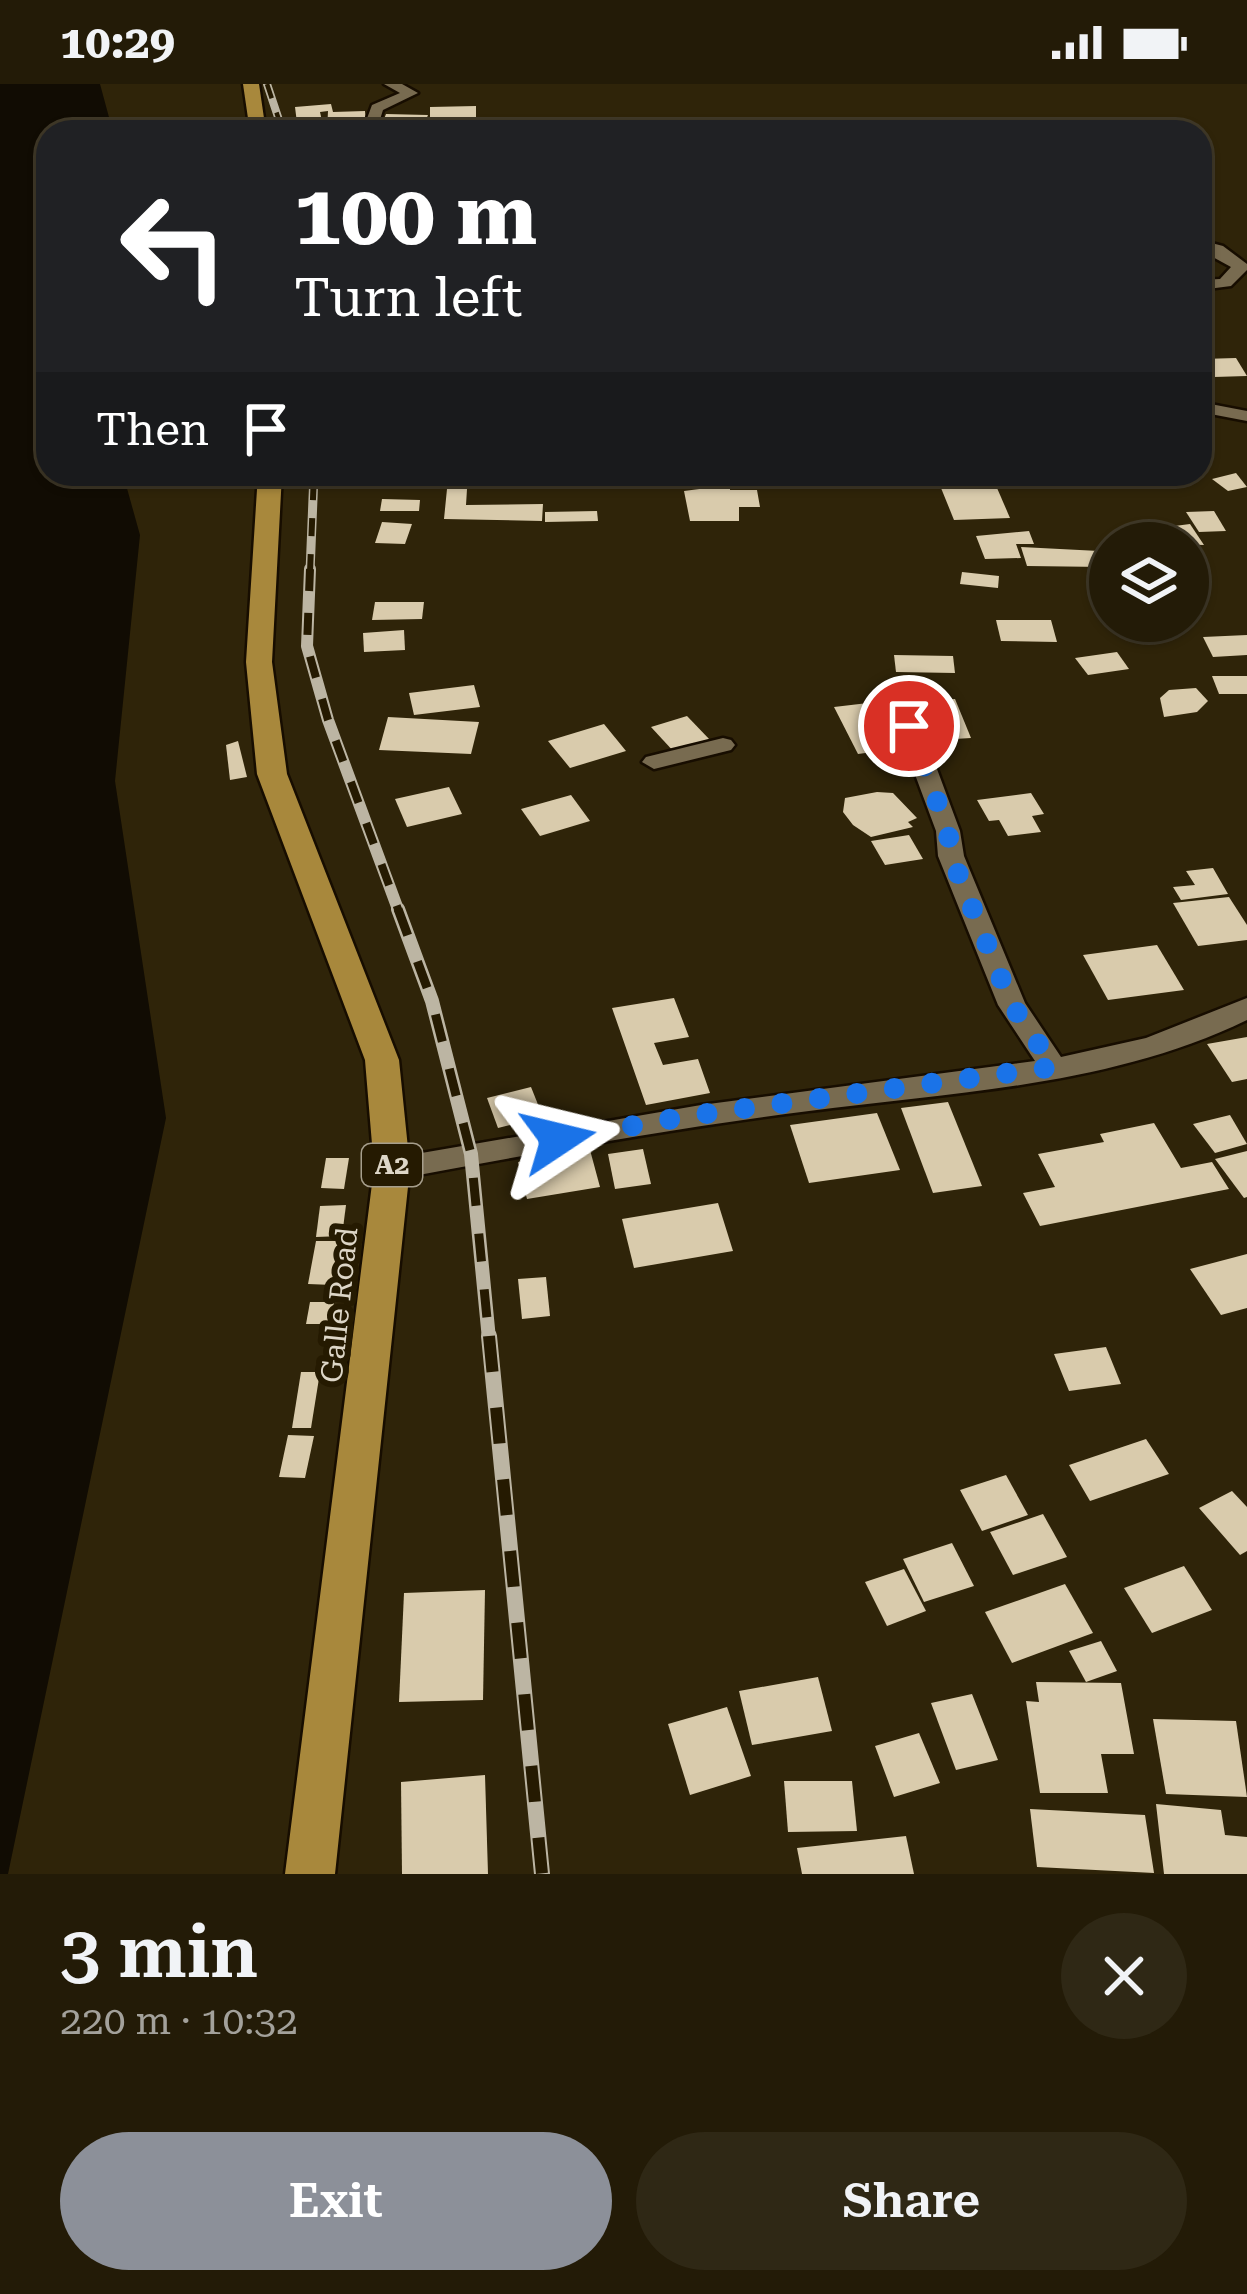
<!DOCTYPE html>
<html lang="en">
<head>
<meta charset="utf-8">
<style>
	:root { --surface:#231b07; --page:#2f2815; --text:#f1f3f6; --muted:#a3a19b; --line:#403928; --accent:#8c9099 }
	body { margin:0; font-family:"Roboto Serif",serif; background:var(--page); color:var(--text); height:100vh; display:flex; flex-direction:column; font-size:45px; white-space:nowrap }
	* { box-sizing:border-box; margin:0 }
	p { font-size:39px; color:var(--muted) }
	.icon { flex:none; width:66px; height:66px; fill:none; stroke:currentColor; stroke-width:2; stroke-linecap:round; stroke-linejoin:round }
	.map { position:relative; height:1790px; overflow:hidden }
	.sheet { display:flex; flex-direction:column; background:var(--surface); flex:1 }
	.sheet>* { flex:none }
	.top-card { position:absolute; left:36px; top:36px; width:1176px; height:366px; border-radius:36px; box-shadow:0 3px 9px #0004,0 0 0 3px var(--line); background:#202124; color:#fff; overflow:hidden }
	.fabs { position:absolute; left:1089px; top:438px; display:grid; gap:24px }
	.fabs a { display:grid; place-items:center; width:120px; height:120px; border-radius:50%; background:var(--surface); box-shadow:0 3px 9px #0004,0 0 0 3px var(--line); font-size:60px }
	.pin { position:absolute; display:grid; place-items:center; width:102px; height:102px; color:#fff; margin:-51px; border:6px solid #fff; border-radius:50%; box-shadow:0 3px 12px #0007 }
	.me { position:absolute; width:132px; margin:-66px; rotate:80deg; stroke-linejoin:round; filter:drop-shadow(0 0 9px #0008) }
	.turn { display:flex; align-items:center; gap:42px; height:252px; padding:0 60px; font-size:54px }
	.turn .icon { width:156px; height:156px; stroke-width:2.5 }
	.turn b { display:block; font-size:84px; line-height:102px }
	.then { display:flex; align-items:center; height:114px; padding:0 60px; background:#0003; gap:24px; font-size:45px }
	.round { display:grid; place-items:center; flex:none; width:126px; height:126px; border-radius:63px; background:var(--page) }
	.summary { display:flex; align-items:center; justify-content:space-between; height:204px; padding:0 60px }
	h1 { font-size:72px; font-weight:600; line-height:90px }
	.button { display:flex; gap:24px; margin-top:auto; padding:24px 60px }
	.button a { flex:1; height:138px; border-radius:72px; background:var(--accent); color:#fff; font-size:48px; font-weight:600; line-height:138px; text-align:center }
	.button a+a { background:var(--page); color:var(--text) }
	.status { display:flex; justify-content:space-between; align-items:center; height:84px; padding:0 60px; background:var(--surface); direction:ltr }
	.status svg { height:33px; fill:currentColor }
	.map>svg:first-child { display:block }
	.water { fill:#110c03 }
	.building { fill:#d9cbac }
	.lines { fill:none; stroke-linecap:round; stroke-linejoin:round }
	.minor-casing { stroke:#170d00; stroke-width:5 }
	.trunk-casing { stroke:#170d00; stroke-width:5 }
	.minor { fill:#786b50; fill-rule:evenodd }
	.trunk { fill:#a8883c; fill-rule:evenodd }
	.rail-far4-casing { stroke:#bcb5a3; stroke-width:8 }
	.rail-far3-casing { stroke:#bcb5a3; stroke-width:9 }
	.rail-far2-casing { stroke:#bcb5a3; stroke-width:12 }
	.rail-far1-casing { stroke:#bcb5a3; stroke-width:14 }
	.rail-casing { stroke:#bcb5a3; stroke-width:16 }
	.rail-far4 { stroke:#251a01; stroke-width:4.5; stroke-dasharray:15; stroke-linecap:butt }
	.rail-far3 { stroke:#251a01; stroke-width:6; stroke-dasharray:18; stroke-linecap:butt }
	.rail-far2 { stroke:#251a01; stroke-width:8; stroke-dasharray:22; stroke-linecap:butt }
	.rail-far1 { stroke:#251a01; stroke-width:9; stroke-dasharray:28; stroke-linecap:butt }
	.rail { stroke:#251a01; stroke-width:12; stroke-dasharray:36; stroke-linecap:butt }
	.route { stroke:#1a73e8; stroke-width:21; stroke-dasharray:0 37.8 }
	.labels { text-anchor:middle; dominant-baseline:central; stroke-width:12; stroke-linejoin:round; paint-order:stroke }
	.shield { fill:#251a01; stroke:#a69e8c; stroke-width:3 }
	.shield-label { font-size:27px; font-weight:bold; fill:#ddd6c7 }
	.street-label { font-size:30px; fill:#ddd6c7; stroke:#251a01 }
</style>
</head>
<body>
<div class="status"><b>10:29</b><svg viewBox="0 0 49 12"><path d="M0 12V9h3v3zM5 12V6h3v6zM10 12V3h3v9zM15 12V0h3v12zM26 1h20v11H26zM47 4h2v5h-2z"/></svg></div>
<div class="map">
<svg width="1247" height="1790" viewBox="0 0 1247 1790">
	<rect width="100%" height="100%" fill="#2f2409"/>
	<path class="water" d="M0,0H100L113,48H48V390H123L140,451L115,697L166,1034L8,1790H0Z"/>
	<g class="building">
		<path d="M331,20L333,28L365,27L366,43L327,48L328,27L320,28L322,37L297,39L295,23Z"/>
		<path d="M476,22V35L430,36V23Z"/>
		<path d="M386,30L428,31L426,36L405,38H430L424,48H379Z"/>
		<path d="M1236,274L1247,292L1214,293L1202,275Z"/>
		<path d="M1236,389L1247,403L1228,407L1212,395Z"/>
		<path d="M994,397L1010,434L954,436L939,399Z"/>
		<path d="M730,401V406H757L760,423H739V437H690L684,407Z"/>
		<path d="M447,405H467L466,421L543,420L542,437L444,435Z"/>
		<path d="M382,415L420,416L419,427H380Z"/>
		<path d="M597,427L598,437L545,438V428Z"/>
		<path d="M1214,427L1226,447L1199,448L1186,428Z"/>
		<path d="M382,438L412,440L405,460L375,459Z"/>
		<path d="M1190,440L1204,461L1143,459L1136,447Z"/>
		<path d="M1029,447L1034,460H1016L1021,474L985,475L976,452Z"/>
		<path d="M1021,463L1099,467L1104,483L1027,482Z"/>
		<path d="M962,488L999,492L998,504L960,500Z"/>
		<path d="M375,518H424L422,535L372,536Z"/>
		<path d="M996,536H1051L1057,558L1001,557Z"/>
		<path d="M404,546L405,566L364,568L363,549Z"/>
		<path d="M1247,551V571L1213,573L1203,553Z"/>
		<path d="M1117,568L1129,585L1088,591L1075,574Z"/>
		<path d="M894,571L953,572L955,589L896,588Z"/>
		<path d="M1212,592H1247V610H1219Z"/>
		<path d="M474,601L480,623L414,631L409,609Z"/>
		<path d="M1196,604L1208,617L1197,628L1164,633L1160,614L1169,606Z"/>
		<path d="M955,615L971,654L938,656L923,617Z"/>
		<path d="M885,617L910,663L858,670L834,623Z"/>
		<path d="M687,632L711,657L675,669L651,643Z"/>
		<path d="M388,633L479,638L471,670L379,666Z"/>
		<path d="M604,640L626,667L570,684L548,657Z"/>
		<path d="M238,657L247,693L230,696L226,661Z"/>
		<path d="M449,703L462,730L407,743L395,715Z"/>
		<path d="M877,708L893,709L917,734L908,738L913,743L871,753L853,741L843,728L845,714Z"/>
		<path d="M1031,709L1044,730L1032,732L1041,748L1008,752L999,736L989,737L977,716Z"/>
		<path d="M571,711L590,737L540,752L521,725Z"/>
		<path d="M909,751L923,775L885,781L871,757Z"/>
		<path d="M1213,784L1228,810L1181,816L1173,803L1195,801L1186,787Z"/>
		<path d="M1229,813L1247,841V856L1198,862L1173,819Z"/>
		<path d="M1157,861L1184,906L1108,916L1083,871Z"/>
		<path d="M674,914L689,953L654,959L663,981L698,975L710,1009L646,1021L612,924Z"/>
		<path d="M1247,953V995L1232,998L1207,960Z"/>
		<path d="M531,1003L543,1033L498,1044L487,1014Z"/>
		<path d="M948,1018L982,1102L933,1109L901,1024Z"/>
		<path d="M877,1029L900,1086L809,1099L790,1041Z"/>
		<path d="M1230,1031L1247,1060L1215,1069L1193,1040Z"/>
		<path d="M1154,1039L1181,1084L1212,1078L1229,1105L1040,1142L1023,1109L1055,1103L1038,1070L1104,1058L1100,1050Z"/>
		<path d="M643,1065L651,1100L615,1105L608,1070Z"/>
		<path d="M590,1066L600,1103L527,1115L518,1078Z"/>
		<path d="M1247,1067V1113L1244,1114L1215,1075Z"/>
		<path d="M326,1074H349L344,1105L321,1104Z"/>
		<path d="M718,1119L733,1167L634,1184L622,1135Z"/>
		<path d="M346,1121L342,1152L316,1153L320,1122Z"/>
		<path d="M316,1157H340L333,1201L308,1200Z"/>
		<path d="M1247,1170V1224L1221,1231L1190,1185Z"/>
		<path d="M546,1193L550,1232L522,1235L518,1195Z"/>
		<path d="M310,1218H334L330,1240H306Z"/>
		<path d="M1106,1263L1121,1300L1069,1307L1054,1270Z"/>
		<path d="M301,1288H320L311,1344H292Z"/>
		<path d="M288,1351L314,1352L305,1394L279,1393Z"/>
		<path d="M1146,1355L1169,1390L1090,1417L1069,1381Z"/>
		<path d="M1006,1391L1028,1431L982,1447L960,1406Z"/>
		<path d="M1232,1407L1247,1423V1467L1240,1471L1199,1424Z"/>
		<path d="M1043,1430L1067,1473L1013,1491L990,1448Z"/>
		<path d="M952,1459L974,1502L924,1518L903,1475Z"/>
		<path d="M1184,1482L1212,1526L1152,1549L1124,1504Z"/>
		<path d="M904,1485L926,1527L887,1542L865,1498Z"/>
		<path d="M1065,1500L1093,1549L1012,1579L985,1528Z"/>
		<path d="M485,1506L483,1616L399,1618L404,1509Z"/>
		<path d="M1101,1557L1117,1587L1086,1598L1069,1567Z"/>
		<path d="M818,1593L832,1647L752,1661L739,1607Z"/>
		<path d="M1036,1598L1121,1599L1134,1670H1101L1108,1709H1040L1026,1617L1039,1618Z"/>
		<path d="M972,1610L998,1676L956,1686L931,1619Z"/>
		<path d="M727,1623L751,1692L690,1711L668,1640Z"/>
		<path d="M1153,1635L1236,1637L1247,1713L1166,1710Z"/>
		<path d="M919,1649L940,1699L894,1713L875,1662Z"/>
		<path d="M485,1691L488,1790H402L401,1698Z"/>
		<path d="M784,1697H852L857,1747L788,1748Z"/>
		<path d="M1156,1720L1221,1726L1225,1751L1247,1753V1790H1164Z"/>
		<path d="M1030,1725L1145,1731L1154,1789L1037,1783Z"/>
		<path d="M906,1752L914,1790H802L797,1764Z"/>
	</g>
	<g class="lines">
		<defs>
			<g id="minor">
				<path d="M384,0H402L418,9L383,26L376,48H362L372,21L400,9Z"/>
				<path d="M488,42L494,48H470L472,45Z"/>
				<path d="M1200,156L1223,162L1247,180V186L1231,202L1200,206V196L1220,195L1231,183L1200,166Z"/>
				<path d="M1200,318L1247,327V337L1200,328Z"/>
				<path d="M909,635L921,642L960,747L964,772L1025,919L1061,973L1146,954L1247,914V936C1111,1002 956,1008 809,1027C669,1045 530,1070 392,1096L381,1092L377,1084L381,1076L701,1021L1035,977L998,921L938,772L936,747L897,642Z"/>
				<path d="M723,654L731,656L735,661L731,666L654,685L642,678L646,673Z"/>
			</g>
			<g id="trunk">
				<path d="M243,0H259L266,48H250Z"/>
				<path d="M258,390H282L272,578L287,690L399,976L410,1084L335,1790H285L374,1084L365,976L257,690L246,578Z"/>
			</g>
		</defs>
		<use href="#minor" class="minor-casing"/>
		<use href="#trunk" class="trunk-casing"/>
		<use href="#minor" class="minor"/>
		<use href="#trunk" class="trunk"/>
		<defs>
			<path id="rail-far4" d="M267,0L283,48"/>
			<path id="rail-far3" d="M310,488L314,390"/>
			<path id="rail-far2" d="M310,485L307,562L328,636L399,828"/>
			<path id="rail-far1" d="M398,825L432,917L471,1070L489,1255"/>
			<path id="rail" d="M489,1252L542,1790"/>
		</defs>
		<use href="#rail-far4" class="rail-far4-casing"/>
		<use href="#rail-far3" class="rail-far3-casing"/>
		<use href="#rail-far2" class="rail-far2-casing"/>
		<use href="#rail-far1" class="rail-far1-casing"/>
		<use href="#rail" class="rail-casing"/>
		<use href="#rail-far4" class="rail-far4"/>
		<use href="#rail-far3" class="rail-far3"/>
		<use href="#rail-far2" class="rail-far2"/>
		<use href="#rail-far1" class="rail-far1"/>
		<use href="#rail" class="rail"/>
	</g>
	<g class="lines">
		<path class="route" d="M558,1055L688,1032L1054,983L1012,921L951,772L948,747L909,642"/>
	</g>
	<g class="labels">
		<rect class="shield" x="362" y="1060" width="60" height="42" rx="9"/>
		<g class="shield-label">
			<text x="392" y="1081">A2</text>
		</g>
		<g class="street-label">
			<text transform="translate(339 1221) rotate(-84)">Galle Road</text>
		</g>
	</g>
</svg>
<div class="fabs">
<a><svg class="icon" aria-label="layers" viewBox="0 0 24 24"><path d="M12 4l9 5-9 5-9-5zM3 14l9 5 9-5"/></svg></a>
</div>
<div class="pin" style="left:909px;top:642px;background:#d93025"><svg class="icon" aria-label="arrive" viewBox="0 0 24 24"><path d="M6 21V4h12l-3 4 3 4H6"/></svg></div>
<svg class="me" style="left:558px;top:1055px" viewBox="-20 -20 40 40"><path d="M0-17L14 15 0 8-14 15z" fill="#1a73e8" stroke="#fff" stroke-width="4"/></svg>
<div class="top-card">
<div class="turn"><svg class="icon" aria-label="left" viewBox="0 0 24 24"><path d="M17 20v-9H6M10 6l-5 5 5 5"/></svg><div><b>100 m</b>Turn left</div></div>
<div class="then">Then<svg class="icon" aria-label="arrive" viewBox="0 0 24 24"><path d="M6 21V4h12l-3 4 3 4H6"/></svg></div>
</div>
</div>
<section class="sheet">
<div class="summary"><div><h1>3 min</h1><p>220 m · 10:32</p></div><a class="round"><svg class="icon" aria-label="close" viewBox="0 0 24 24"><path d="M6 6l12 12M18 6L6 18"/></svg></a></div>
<div class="button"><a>Exit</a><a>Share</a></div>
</section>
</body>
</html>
